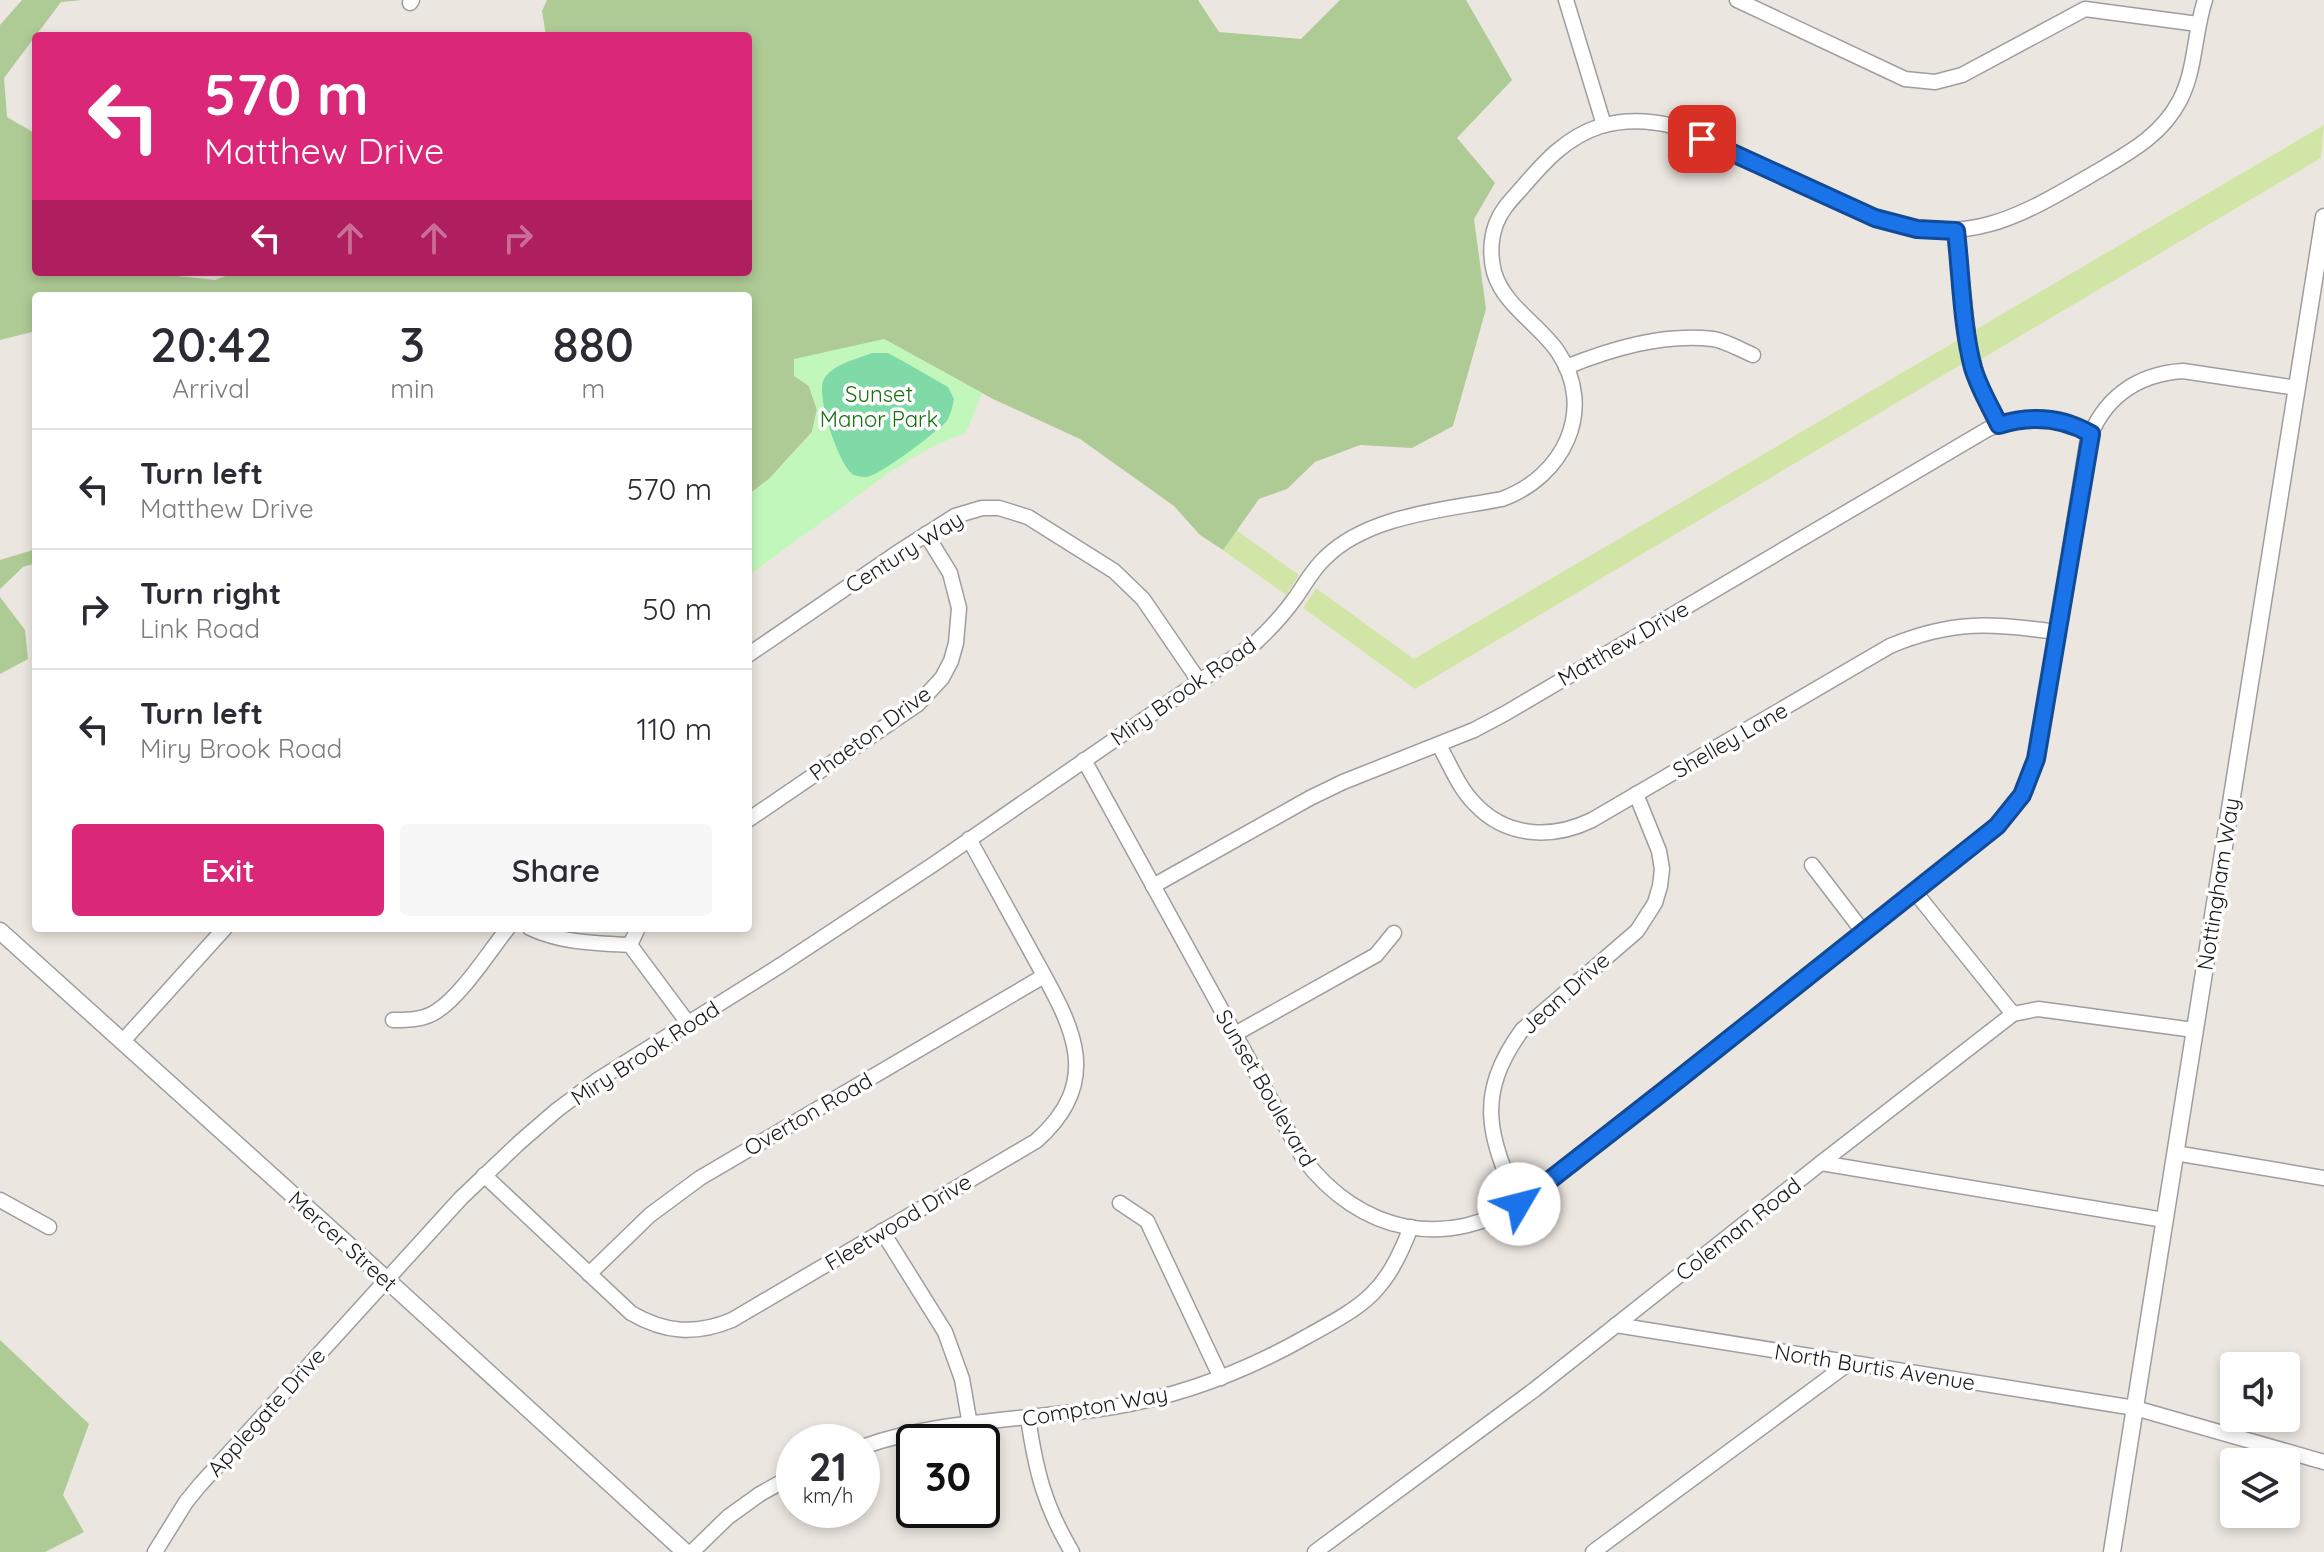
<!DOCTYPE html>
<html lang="en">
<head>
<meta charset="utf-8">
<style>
	:root { --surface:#fff; --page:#f7f7f7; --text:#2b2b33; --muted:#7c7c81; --line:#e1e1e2; --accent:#db2777 }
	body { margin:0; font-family:Quicksand,sans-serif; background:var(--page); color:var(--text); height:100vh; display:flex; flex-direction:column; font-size:30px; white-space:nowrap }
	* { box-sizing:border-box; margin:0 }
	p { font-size:26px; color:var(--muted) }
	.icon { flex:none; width:44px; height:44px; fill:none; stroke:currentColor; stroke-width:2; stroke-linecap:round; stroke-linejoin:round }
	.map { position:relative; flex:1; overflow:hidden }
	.sheet { position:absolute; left:32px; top:292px; width:720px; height:640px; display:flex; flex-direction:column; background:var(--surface); border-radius:8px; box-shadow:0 4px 12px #0003 }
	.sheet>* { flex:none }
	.top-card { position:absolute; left:32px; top:32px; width:720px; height:244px; border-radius:8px; box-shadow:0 4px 12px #0003; background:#db2777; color:#fff; overflow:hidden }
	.tools { position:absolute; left:2220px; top:1352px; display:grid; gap:16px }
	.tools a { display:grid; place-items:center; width:80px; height:80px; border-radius:8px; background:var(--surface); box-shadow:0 4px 12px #0003; font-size:40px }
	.speed { position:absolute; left:776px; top:1424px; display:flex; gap:16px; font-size:40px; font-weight:700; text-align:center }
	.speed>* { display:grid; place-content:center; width:104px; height:104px; border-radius:50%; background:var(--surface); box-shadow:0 4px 12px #0003; line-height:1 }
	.speed small { font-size:20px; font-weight:400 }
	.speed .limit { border:4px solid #111; border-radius:12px; background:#fff; color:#111 }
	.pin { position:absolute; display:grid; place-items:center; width:68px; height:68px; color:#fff; margin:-34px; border-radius:16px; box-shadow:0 4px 12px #0006 }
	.me { position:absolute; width:88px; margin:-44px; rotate:53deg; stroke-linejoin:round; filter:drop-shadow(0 0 6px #0008) }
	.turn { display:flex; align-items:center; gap:28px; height:168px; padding:0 40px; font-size:36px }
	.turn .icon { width:104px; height:104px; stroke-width:2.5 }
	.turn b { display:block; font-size:56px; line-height:68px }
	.lanes { display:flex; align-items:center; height:76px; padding:0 40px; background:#0003; justify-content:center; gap:40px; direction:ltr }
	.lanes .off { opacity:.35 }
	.eta { display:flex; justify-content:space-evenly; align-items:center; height:136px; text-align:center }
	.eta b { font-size:48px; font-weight:600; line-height:56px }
	.cta { display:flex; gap:16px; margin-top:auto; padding:16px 40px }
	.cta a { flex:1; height:92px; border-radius:8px; background:var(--accent); color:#fff; font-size:32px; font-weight:600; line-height:92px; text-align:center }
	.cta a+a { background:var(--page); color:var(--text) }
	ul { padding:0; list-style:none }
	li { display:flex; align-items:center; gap:24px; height:120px; padding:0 40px; border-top:2px solid var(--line) }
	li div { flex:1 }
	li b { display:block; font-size:30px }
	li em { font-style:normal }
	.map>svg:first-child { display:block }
	.grass { fill:#d1e6a6 }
	.forest { fill:#aeca95 }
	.park { fill:#c2f7bc }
	.pitch { fill:#7fdaa7 }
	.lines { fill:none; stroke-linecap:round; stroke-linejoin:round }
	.minor-casing { stroke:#9e9e9e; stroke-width:17 }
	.tertiary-casing { stroke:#9e9e9e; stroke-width:19 }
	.minor { stroke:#fff; stroke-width:14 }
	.tertiary { stroke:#fff; stroke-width:16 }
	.route-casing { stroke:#114b97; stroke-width:20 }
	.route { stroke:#1a73e8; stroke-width:14 }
	.labels { text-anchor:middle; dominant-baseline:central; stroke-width:7; stroke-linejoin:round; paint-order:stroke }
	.park-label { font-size:22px; fill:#17730e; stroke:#fff }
	.street-label { font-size:22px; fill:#1a1a1a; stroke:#fff }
</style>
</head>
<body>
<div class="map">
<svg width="2324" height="1552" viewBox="0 0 2324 1552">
	<rect width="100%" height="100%" fill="#ece6e0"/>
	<g class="grass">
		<path d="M2324,125L2321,158L1978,361L1975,330Z"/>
		<path d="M1958,340L1962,364L1415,689L1303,608L1316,588L1414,659Z"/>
		<path d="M1236,530L1299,575L1286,595L1223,550Z"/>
	</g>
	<g class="forest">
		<path d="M22,0H82L61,2L4,78L7,117L36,134V272H166L168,275L215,280L236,272H748V36H546L542,11L547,0H1198L1219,32L1301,39L1340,0H1466L1512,80L1457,138L1495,183L1474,219L1486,309L1453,426L1412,448L1360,445L1315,462L1287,489L1259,499L1223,550L1200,535L1174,506L1080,439L993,399L884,339L794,375L809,386L817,410L812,432L769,479L748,495V296H36V331L0,340V25Z"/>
		<path d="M36,549V563L23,567L0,589V560Z"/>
		<path d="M0,597L25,630L28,659L0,674Z"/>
		<path d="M0,1340L89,1424L63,1495L84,1532L45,1552H0Z"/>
	</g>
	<path class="park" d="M884,339L982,393L966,433C921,448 882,477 844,506C812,529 780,552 748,576V495L769,479L812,432L817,410L809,386L794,376V359Z"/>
	<path class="pitch" d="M872,353H888L908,364L948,387L954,399C952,407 951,416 946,422C935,433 880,476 866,477C864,477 855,476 854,475C839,467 815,394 824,379C833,364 857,359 872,353Z"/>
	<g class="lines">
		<defs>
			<g id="minor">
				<path d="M1566,0L1604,125"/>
				<path d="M1737,0L1905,79L1935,82L1962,75L2085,9L2198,24"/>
				<path d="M410,3L412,0"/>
				<path d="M1956,231L1969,347L1981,390L1999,425"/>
				<path d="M1566,367C1611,349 1663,333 1713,339C1726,341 1741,350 1753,355"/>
				<path d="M748,655L897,553L955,516L982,508H999L1028,517L1114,571L1143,599L1199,681"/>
				<path d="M1439,745C1450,765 1459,788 1475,804C1507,838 1553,839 1592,820L1890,646C1952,620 1992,623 2057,632"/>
				<path d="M1084,760L1303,1158C1359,1233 1448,1253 1526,1198L1997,826L2022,795L2036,759L2087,444C2102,399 2136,374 2183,371L2297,388"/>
				<path d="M748,820L918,704L942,678L951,661L956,643L959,608L950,573L926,534"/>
				<path d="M1812,865L1864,933"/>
				<path d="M1153,886L1310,798L1343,782L1474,730L1506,713L1988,429C2023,414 2058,415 2091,434"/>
				<path d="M1915,892L2013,1014"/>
				<path d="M530,928C562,943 595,943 630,945L688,1023"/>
				<path d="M630,945L638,928"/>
				<path d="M393,1020C408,1020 424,1020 437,1011C461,996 489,952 508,928"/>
				<path d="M1235,1034L1376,955L1394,933"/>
				<path d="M122,1042L225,928"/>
				<path d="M2175,1153L2324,1178"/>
				<path d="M1821,1163L2164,1220"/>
				<path d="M484,1175L631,1313C665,1333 696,1335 732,1320L1036,1141C1110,1076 1066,1017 1029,948C1009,912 989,876 969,839"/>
				<path d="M0,1200L49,1227"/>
				<path d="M1120,1203L1147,1221L1221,1378"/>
				<path d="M1519,1204C1488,1136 1475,1095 1522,1030L1637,931L1655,903L1660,886L1662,869L1659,851L1636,794"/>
				<path d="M882,1231L945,1332L962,1379L970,1425"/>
				<path d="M589,1274L650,1215L700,1178L1044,976"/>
				<path d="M1616,1325L2135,1408L2324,1462"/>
				<path d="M1028,1418C1036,1471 1044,1505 1072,1552"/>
				<path d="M862,1447C940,1419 1031,1420 1113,1407C1181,1396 1246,1371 1306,1337C1366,1304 1385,1294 1411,1227"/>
				<path d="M155,1552L186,1502L199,1486L461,1198L520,1142L557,1110L596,1081L781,965L934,864L1255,643C1270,629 1284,614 1296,597C1305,584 1313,569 1325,558C1368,515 1445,510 1502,499C1563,477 1597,410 1558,352C1539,324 1504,306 1494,272C1490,256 1491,238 1496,224C1501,210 1511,200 1521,189C1544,162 1566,137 1601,126C1625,119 1649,120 1673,126L1875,218C1969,249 2019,217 2098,171C2130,152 2162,135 2180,100C2196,69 2194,33 2205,0"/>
				<path d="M692,1552L728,1517L760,1494L794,1475"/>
				<path d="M1315,1552L1534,1390L1821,1163L2013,1014L2038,1009L2194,1030"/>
				<path d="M1593,1552L1849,1363"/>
			</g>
			<g id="tertiary">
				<path d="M0,931L387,1280L685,1552"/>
				<path d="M2112,1552L2324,217"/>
			</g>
		</defs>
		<use href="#minor" class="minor-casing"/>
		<use href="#tertiary" class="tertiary-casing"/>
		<use href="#minor" class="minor"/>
		<use href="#tertiary" class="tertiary"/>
	</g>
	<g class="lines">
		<defs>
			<path id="route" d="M1519,1204L1665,1090L1997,826L2022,795L2036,759L2091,434C2062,417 2031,415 1999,425C1990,406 1979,388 1973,368C1962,326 1961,274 1956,231L1917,229L1875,218L1702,139"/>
		</defs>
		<use href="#route" class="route-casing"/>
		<use href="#route" class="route"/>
	</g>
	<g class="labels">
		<g class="park-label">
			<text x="879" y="394">Sunset<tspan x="879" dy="25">Manor Park</tspan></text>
		</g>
		<g class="street-label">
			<text transform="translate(904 552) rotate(-32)">Century Way</text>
			<text transform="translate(1623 643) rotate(-30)">Matthew Drive</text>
			<text transform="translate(1183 691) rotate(-35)">Miry Brook Road</text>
			<text transform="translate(870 733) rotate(-36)">Phaeton Drive</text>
			<text transform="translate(1730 740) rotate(-30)">Shelley Lane</text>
			<text transform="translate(2218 884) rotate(-81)">Nottingham Way</text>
			<text transform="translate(1565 993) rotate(-42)">Jean Drive</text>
			<text transform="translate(645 1053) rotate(-33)">Miry Brook Road</text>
			<text transform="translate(1266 1088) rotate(60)">Sunset Boulevard</text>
			<text transform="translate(808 1114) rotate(-30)">Overton Road</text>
			<text transform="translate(898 1222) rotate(-31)">Fleetwood Drive</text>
			<text transform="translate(1738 1229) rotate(-38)">Coleman Road</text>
			<text transform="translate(343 1241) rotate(42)">Mercer Street</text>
			<text transform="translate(1875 1367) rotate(9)">North Burtis Avenue</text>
			<text transform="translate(1095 1406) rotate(-10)">Compton Way</text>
			<text transform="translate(266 1412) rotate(-48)">Applegate Drive</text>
		</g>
	</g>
</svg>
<div class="tools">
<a><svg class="icon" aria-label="sound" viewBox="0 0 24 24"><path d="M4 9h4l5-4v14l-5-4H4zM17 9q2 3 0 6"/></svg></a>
<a><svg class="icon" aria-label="layers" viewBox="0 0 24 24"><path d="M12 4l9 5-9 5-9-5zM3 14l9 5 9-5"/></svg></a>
</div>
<div class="speed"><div>21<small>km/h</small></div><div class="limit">30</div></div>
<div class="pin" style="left:1702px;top:139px;background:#d93025"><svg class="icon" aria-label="arrive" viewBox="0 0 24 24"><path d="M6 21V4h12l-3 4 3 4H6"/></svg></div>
<svg class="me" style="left:1519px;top:1204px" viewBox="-20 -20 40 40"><circle r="19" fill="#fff"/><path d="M0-13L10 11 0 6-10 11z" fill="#1a73e8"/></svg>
<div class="top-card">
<div class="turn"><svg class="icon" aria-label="left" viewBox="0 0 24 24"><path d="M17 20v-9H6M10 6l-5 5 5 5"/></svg><div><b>570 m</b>Matthew Drive</div></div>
<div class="lanes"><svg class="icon" aria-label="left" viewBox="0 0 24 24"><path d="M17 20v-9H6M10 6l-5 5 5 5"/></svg><svg class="icon off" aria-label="ahead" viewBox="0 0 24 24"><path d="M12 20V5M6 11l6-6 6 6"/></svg><svg class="icon off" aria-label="ahead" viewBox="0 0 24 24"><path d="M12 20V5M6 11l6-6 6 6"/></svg><svg class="icon off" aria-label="right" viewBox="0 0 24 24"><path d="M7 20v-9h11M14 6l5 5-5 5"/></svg></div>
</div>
<section class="sheet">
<div class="eta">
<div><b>20:42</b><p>Arrival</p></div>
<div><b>3</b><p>min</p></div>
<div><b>880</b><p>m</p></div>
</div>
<ul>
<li><svg class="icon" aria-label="left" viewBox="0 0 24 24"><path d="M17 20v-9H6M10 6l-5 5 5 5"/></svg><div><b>Turn left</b><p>Matthew Drive</p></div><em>570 m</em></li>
<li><svg class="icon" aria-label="right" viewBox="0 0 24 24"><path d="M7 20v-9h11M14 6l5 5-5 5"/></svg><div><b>Turn right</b><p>Link Road</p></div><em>50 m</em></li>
<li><svg class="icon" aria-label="left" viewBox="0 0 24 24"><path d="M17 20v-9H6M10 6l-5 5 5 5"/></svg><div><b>Turn left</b><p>Miry Brook Road</p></div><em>110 m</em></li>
</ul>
<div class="cta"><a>Exit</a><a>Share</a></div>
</section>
</div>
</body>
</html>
